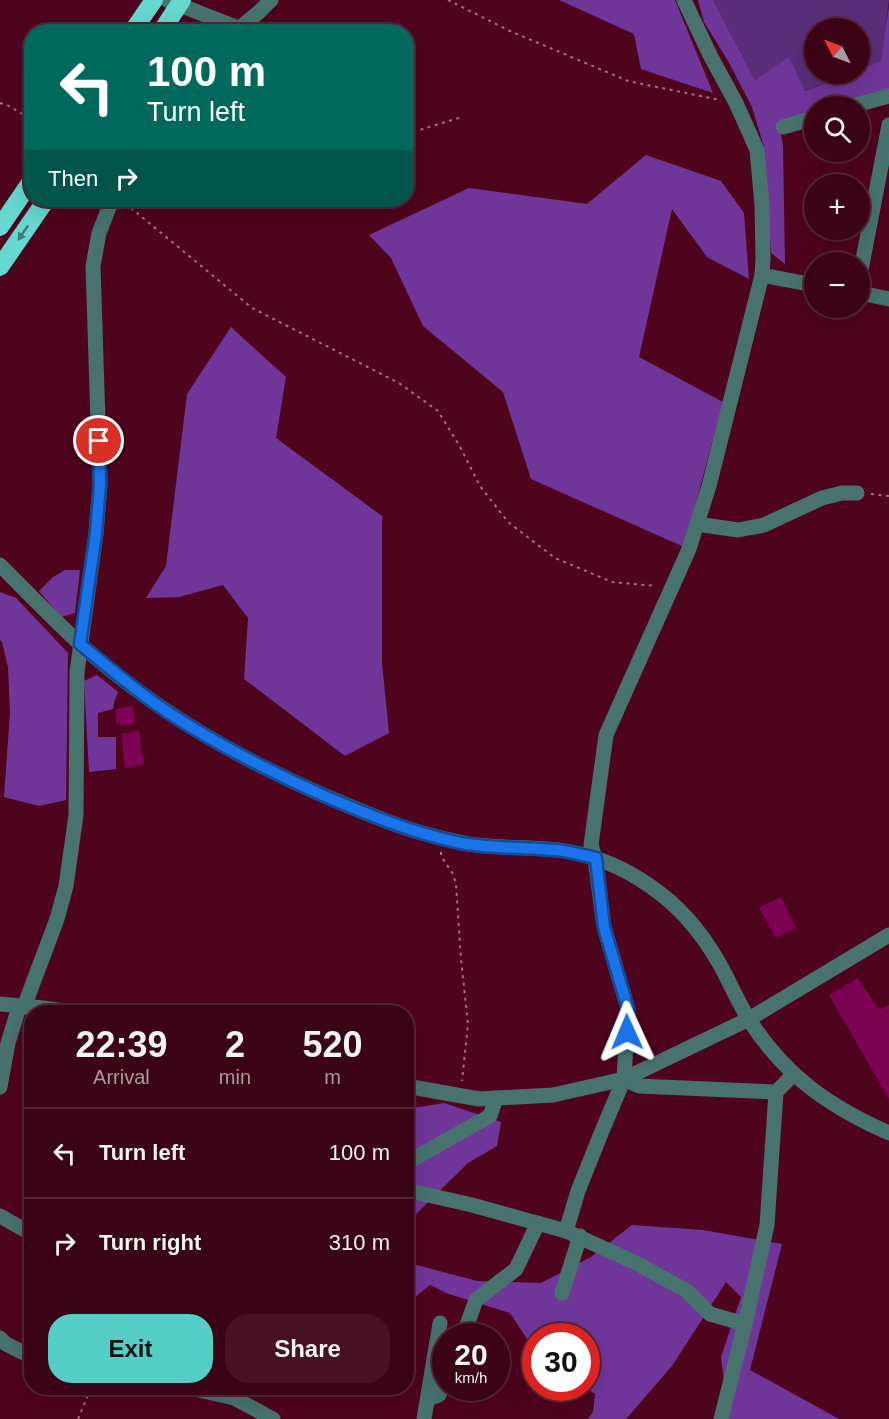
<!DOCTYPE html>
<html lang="en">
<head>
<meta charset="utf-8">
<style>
	:root { --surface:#3b0316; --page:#461123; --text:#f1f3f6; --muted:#ac98a1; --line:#542535; --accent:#55cec5 }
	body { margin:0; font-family:Helvetica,sans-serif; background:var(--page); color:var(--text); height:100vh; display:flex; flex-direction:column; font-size:22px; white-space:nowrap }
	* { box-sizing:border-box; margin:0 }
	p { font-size:20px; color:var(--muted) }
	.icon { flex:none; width:33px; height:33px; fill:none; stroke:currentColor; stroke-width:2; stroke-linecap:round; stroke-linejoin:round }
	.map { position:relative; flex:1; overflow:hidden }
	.sheet { position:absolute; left:24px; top:1005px; width:390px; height:390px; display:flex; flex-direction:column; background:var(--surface); border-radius:24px; box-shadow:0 6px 24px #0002,0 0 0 2px var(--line) }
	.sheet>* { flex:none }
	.hud { position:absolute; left:24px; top:24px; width:390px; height:183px; border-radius:24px; box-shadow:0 6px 24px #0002,0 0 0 2px var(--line); background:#00695c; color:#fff; overflow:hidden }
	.needle { width:39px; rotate:312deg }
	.tools { position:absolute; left:804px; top:18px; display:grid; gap:12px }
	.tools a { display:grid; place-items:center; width:66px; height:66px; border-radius:50%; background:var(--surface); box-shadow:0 6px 24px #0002,0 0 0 2px var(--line); font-size:30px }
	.speed { position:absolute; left:432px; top:1323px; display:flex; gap:12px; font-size:30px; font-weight:700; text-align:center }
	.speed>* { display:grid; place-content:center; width:78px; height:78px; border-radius:50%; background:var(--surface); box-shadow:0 6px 24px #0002,0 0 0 2px var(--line); line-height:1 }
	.speed small { font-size:15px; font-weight:400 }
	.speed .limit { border:9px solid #d22; background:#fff; color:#111 }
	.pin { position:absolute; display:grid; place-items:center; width:51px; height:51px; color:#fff; margin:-26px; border:3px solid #fff; border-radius:50%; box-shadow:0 2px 6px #0007 }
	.me { position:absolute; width:66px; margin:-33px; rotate:359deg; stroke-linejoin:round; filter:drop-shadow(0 0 4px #0008) }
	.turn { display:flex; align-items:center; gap:21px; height:126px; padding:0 24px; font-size:27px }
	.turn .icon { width:78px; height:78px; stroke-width:2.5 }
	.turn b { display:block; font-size:42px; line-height:51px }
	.then { display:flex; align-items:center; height:57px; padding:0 24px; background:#0003; gap:12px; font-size:22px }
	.eta { display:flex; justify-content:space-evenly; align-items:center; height:102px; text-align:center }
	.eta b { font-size:36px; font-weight:800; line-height:42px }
	.button { display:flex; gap:12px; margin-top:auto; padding:12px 24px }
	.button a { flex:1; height:69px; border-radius:24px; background:var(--accent); color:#111; font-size:24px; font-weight:800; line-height:69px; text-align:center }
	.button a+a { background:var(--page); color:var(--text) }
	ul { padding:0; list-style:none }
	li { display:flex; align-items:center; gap:18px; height:90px; padding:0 24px; border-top:2px solid var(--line) }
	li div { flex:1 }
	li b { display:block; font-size:22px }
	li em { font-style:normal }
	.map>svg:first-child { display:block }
	.green { fill:#5a2d7a }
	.forest { fill:#703599 }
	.building { fill:#7b0352 }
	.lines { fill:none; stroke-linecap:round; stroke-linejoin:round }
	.path { stroke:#a96e7c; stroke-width:2; stroke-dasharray:3 4.5; stroke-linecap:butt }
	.minor { stroke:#47726e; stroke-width:15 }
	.highway { stroke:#65d8cf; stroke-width:18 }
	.highway-bridge { stroke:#65d8cf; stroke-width:18 }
	.oneway { fill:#477977 }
	.route-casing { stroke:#114b97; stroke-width:15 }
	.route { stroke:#1a73e8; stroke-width:10 }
</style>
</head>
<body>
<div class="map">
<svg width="889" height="1419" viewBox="0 0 889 1419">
	<rect width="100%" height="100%" fill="#4f041d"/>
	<path class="green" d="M713,0H889L882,61L860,69V28H814V74H849L804,91L789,58L755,80Z"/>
	<g class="forest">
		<path d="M559,0H675L713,93L641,69L634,34Z"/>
		<path d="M698,0H713L755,80L789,57L805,91L849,74H860V69L881,61L889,6V92L839,106H814V114L779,124L783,146L785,264L771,253L764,147L752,107L728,61L704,22Z"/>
		<path d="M646,155L721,181L744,213L749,279L707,257L672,209L639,357L723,402L684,547L531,479L503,392L423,326L391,258L369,235L469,188L587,204Z"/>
		<path d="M231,327L286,377L276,438L382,516V663L389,733L345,756L244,679L248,618L223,585L179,597L146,598L166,566L187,394Z"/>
		<path d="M65,570H80L75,613L61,617L39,591L53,577Z"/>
		<path d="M0,592L16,598L68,653L66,800L39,806L4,797L10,713L8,667L2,642L0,640Z"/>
		<path d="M97,675L118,692L114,702L113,709L98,713V737H116V769L89,772L84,681Z"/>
		<path d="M444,1103L501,1122L497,1146L468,1163L407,1223V1109Z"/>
		<path d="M632,1225L703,1230L782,1244L750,1370L839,1419H729L721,1357L741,1297L726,1282L672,1366L626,1419H588L593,1412L595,1394L586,1388V1336H536L535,1350L531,1345L510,1313L449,1294L430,1285L409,1302L407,1307L406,1248L409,1263L477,1281L541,1283L591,1257Z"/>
	</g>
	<g class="building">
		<path d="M133,706L135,724L121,726L120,723L116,724V709Z"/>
		<path d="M139,731L144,765L125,768L121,734Z"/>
		<path d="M781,897L796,928L776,938L759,908Z"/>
		<path d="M858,978L879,1010L889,1005V1099L829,995Z"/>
	</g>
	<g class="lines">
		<g class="path">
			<path d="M448,0L510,31L628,81L720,100"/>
			<path d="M0,103L9,106L32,120"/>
			<path d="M406,134L462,117"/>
			<path d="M125,203L252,308L399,383L438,411L459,445L480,486L508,522L555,558L612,582L656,586"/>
			<path d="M871,494L889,496"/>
			<path d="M441,852V856L453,874L456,884L461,959L468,1024L462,1081"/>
			<path d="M78,1419L91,1388"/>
		</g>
		<g class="minor">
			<path d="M167,0L238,28"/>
			<path d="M235,32L259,12L271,0"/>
			<path d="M852,106L889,96"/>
			<path d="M783,127L814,118"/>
			<path d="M762,275L814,285"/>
			<path d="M860,275L889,125"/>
			<path d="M860,293L889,299"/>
			<path d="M697,524L738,530L764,525L822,498L842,493H857"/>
			<path d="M0,565C26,591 51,617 78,642C150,708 235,757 325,796C357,809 389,824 422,833C440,838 458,843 476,845C503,848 531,847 558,850C591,854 623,867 650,886C678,905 702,933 719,963C730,982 738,1003 750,1021C785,1076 830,1107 889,1133"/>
			<path d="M0,1004L43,1008L70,1012"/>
			<path d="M24,1007L57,919L66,886L76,815L77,672L96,533L100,484L93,266L99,233L112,200"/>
			<path d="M624,1079L639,1086L776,1092"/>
			<path d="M406,1086L479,1099L553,1095L624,1079L749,1019L889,935"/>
			<path d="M0,1087L8,1043L19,1007"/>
			<path d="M406,1163L490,1116L496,1098"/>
			<path d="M406,1190L472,1205L566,1231L638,1264L687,1291L710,1314L745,1324L767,1225L776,1092L794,1074"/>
			<path d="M0,1216L32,1234"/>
			<path d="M566,1231L578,1191L602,1131L624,1079L628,1009L604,927L595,858L591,845L606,735L689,549L709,486L762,275L763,259L762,205L757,150L736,103L710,55L684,0"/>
			<path d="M562,1293L580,1236"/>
			<path d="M463,1336L476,1300L516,1269L538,1223"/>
			<path d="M0,1338L6,1344L32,1357"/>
			<path d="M190,1388L234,1398L273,1419"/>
			<path d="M428,1399L439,1395L446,1379"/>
			<path d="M424,1419L440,1323"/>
			<path d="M721,1419L745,1324"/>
		</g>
		<g class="highway">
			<path d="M132,32L154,0"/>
			<path d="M0,227L32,180"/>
			<path d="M0,267L46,200"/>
		</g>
		<path class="highway-bridge" d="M161,32L182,0"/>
	</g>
	<defs><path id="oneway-solid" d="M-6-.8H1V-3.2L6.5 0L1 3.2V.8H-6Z" transform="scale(1.5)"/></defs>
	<use class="oneway" href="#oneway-solid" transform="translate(23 233) rotate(124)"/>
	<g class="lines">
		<defs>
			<path id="route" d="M99,441L100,484L96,533L80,644C108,667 136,691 166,711C217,745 271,772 327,797C369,815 411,832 456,842C488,849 522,847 555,850C569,851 582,855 596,858L604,927L628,1009L627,1032"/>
		</defs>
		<use href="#route" class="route-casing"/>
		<use href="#route" class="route"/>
	</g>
</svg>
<div class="tools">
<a><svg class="needle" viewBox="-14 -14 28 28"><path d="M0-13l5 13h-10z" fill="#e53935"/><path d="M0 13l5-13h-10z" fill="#ac98a1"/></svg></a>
<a><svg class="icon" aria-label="search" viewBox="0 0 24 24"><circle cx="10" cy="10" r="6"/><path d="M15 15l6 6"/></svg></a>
<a>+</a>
<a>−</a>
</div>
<div class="speed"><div>20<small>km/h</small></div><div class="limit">30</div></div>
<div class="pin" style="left:99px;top:441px;background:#d93025"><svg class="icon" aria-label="arrive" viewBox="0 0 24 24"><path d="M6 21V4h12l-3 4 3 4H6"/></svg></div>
<svg class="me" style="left:627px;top:1032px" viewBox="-20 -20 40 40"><path d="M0-17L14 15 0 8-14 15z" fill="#1a73e8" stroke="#fff" stroke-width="4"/></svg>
<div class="hud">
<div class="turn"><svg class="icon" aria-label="left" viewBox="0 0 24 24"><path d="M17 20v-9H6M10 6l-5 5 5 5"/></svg><div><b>100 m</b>Turn left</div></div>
<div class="then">Then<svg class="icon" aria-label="right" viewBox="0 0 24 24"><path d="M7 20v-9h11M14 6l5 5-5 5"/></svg></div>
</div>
<section class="sheet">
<div class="eta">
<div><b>22:39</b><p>Arrival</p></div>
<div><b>2</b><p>min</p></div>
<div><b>520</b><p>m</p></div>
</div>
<ul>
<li><svg class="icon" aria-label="left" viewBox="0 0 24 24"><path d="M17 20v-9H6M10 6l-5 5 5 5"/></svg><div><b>Turn left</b></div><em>100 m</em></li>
<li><svg class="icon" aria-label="right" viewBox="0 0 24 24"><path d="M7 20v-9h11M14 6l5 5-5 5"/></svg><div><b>Turn right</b></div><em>310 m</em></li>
</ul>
<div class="button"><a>Exit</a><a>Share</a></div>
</section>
</div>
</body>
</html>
